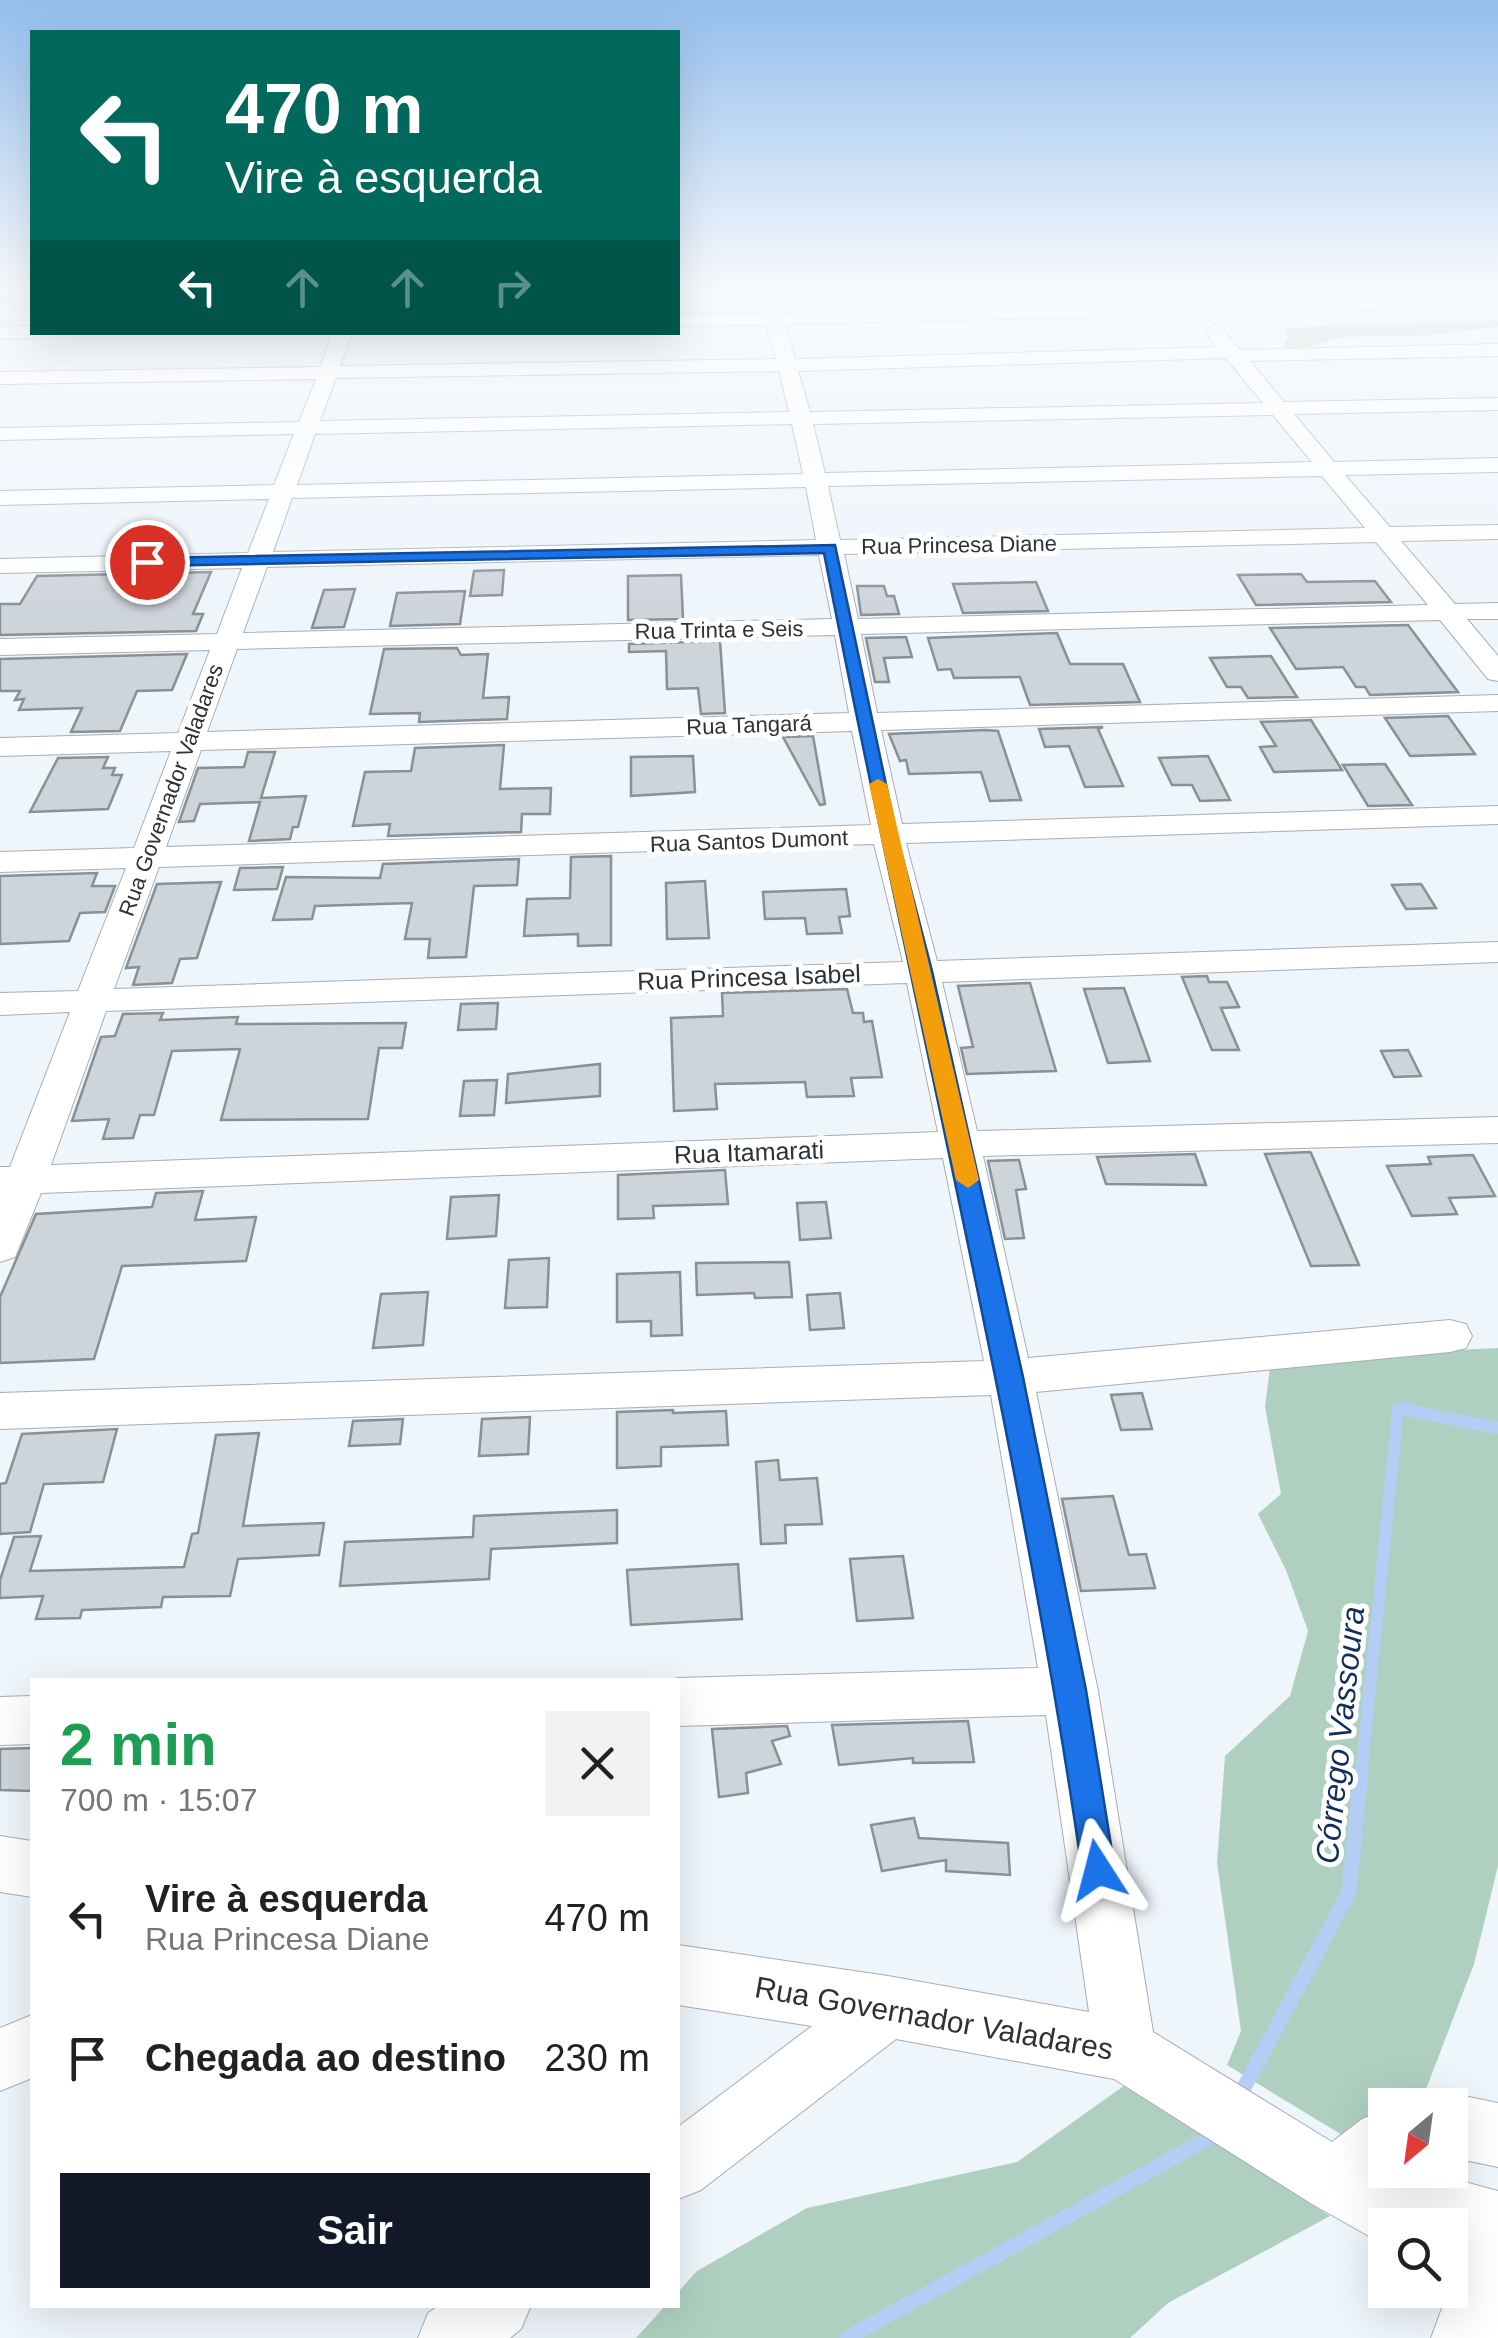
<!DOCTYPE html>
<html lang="pt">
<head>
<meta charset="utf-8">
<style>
	:root { --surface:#fff; --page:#f2f2f2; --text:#202124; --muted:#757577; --accent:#111827 }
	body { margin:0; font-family:Arial,sans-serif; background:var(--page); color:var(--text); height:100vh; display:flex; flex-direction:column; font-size:38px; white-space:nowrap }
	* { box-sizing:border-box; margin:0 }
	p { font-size:32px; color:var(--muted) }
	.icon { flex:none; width:55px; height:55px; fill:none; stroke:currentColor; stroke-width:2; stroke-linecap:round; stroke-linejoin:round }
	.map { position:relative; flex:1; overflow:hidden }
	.side { position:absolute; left:30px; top:1678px; width:650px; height:630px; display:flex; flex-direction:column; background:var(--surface); border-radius:0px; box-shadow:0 10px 40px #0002 }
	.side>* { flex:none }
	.hud { position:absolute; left:30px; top:30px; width:650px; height:305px; border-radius:0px; box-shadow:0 10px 40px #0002; background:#00695c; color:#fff; overflow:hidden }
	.needle { width:65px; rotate:209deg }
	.fabs { position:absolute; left:1368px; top:2088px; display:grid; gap:20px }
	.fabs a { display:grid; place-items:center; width:100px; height:100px; border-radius:0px; background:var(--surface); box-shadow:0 10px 40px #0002; font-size:50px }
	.pin { position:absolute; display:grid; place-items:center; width:85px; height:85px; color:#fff; margin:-42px; border:5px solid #fff; border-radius:50%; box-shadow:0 2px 10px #0007 }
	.me { position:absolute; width:110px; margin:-55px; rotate:351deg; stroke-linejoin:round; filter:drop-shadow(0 0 8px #0008) }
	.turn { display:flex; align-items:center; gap:35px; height:210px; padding:0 30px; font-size:45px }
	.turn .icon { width:130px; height:130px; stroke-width:2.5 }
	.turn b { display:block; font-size:70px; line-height:85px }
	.lanes { display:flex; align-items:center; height:95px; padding:0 30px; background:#0003; justify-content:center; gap:50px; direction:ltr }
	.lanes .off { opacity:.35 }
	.round { display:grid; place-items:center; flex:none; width:105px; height:105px; border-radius:0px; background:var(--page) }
	.head { display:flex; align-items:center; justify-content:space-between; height:170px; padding:0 30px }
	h1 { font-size:60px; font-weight:700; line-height:75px; color:#1e9e55 }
	.cta { display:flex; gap:20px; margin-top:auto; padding:20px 30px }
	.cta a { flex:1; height:115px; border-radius:0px; background:var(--accent); color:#fff; font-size:40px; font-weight:700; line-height:115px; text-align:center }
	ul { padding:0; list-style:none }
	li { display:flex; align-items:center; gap:30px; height:140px; padding:0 30px }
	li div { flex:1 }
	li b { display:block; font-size:38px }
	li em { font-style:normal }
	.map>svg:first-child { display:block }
	.green { fill:#afd0c0 }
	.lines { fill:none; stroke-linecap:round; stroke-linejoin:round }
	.stream-far1 { stroke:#b4cdf4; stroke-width:12 }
	.stream { stroke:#b4cdf4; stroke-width:15 }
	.building { fill:#cdd4da; stroke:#899096; stroke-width:2.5 }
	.minor-casing { stroke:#a7aeb4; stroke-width:2 }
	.minor { fill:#fff; fill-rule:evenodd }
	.route { fill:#1a73e8; stroke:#114b97; stroke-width:2.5 }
	.slow { fill:#f59e0b }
	.labels { text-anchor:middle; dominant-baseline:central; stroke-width:10; stroke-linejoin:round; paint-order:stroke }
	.far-street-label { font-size:22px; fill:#2f3234; stroke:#fff }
	.street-label { font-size:25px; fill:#2f3234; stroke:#fff }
	.near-street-label { font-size:30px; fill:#2f3234; stroke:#fff }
	.near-water-label { font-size:32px; font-style:italic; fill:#102f5e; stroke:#fff }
</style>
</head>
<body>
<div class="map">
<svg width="1498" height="2338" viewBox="0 0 1498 2338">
	<rect width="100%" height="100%" fill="#eef5fb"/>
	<g class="green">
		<path d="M1498,321V327L1421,336L1342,337L1301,349L1283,347L1288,337L1284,329C1355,322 1426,323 1498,321Z"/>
		<path d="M1498,1348V1866L1474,1964L1420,2105H1385V2146L1375,2155L1227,2065L1241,2031L1217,1863L1225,1756L1290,1696L1308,1631L1286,1570L1258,1514L1281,1494L1265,1407L1271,1359Z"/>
		<path d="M1125,2085L1330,2216L1168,2303L1130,2338H636L666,2305H678V2292L697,2271L807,2208L1017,2162Z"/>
	</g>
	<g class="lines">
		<path class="stream-far1" d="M1361,1777L1398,1408L1498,1428"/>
		<g class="stream">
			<path d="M1239,2097L1349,1892L1361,1774"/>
			<path d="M847,2338L1218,2133"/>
		</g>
	</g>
	<g class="building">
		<path d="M504,570L502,595L470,596L474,571Z"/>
		<path d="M211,572L193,614H203L196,631L0,635V604H20L37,576Z"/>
		<path d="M1301,574L1307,582L1375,581L1391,602L1256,605L1238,575Z"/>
		<path d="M681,575L683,619L628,620V576Z"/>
		<path d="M1036,582L1048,611L963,613L953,584Z"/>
		<path d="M857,586H884L887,596H894L899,614L861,615Z"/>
		<path d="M355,589L344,627L312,628L324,590Z"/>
		<path d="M465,591L460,624L390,626L397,593Z"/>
		<path d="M1408,625L1458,692L1370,695L1365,687H1356L1343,667L1296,669L1270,628Z"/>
		<path d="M1057,633L1070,664H1123L1140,702L1030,705L1020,677L954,678L951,669L938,670L928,638Z"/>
		<path d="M906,637L912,657L884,658L889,682H875L866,638Z"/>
		<path d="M720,641L725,713L701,714L698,688L667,689L666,651L629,652V644Z"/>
		<path d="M457,648L461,655L488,654L483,698L509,697L507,719L419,722L420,713L370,714L384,649Z"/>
		<path d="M187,654L172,690L137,691L120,731L71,732L82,708L19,710L24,699L15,700L20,691H0V659Z"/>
		<path d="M1271,656L1297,697L1248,698L1241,687H1227L1210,658Z"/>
		<path d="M1448,716L1475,754L1410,756L1385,718Z"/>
		<path d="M1311,720L1342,770L1274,772L1260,747L1276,746L1261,722Z"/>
		<path d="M1103,727L1098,729L1123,786L1085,787L1069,746L1045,747L1039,729Z"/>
		<path d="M986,730L998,731L1021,800L990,801L981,772L909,774L906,760L900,761L889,734Z"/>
		<path d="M813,736L825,804L820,805L783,737Z"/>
		<path d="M504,745L500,789L551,788L550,814H522L521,832L388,836L390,824L353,826L365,772L411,771L415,748Z"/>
		<path d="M248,752H275L261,798L306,796L298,827H293L290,839L249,841L260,802L200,804L194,821L179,822L198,768L244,767Z"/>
		<path d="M693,756L695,792L631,796V757Z"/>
		<path d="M1208,756L1230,800L1200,801L1192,785H1172L1159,758Z"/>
		<path d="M108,757L103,768H115L112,775H122L108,809L30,812L58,758Z"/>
		<path d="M1385,764L1412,805L1368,806L1343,765Z"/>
		<path d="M611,856V945L578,946V934L524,936L527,899L570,898L571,857Z"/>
		<path d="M519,859L517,885L474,886L466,957L428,958L430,939H405L412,903L315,906L312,919L273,920L286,877L380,878L383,864Z"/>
		<path d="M283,867L277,889L234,890L240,868Z"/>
		<path d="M97,873L92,886H115L105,912L80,913L69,941L0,944V876Z"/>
		<path d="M705,881L709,938L667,939L666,883Z"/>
		<path d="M221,882L197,958L180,959L172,983L133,985L139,967L126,968L157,884Z"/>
		<path d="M1421,884L1436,908L1406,909L1392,885Z"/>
		<path d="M846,889L850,916L839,917L842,933L807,934L805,918L765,919L763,892Z"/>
		<path d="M1207,976L1209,982H1227L1239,1007L1221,1008L1239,1050H1212L1182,977Z"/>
		<path d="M1030,983L1056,1071L967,1074L961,1048L973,1047L958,986Z"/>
		<path d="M1124,988L1150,1061L1108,1063L1084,989Z"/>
		<path d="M847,989L853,1013H863L864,1022L872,1021L882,1077L851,1078L854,1096L807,1097L805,1082L715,1084L717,1109L674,1111L671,1018L723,1016L722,993Z"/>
		<path d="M498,1003L496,1029L458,1030L461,1004Z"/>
		<path d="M163,1013L160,1020L238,1017L236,1024L406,1023L402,1048H379L368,1119L221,1120L240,1049L172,1051L154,1115H140L133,1138L103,1139L109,1119L72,1121L101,1037L115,1036L123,1014Z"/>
		<path d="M1408,1050L1421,1076L1394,1077L1381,1051Z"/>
		<path d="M600,1064V1096L506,1103L508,1074Z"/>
		<path d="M497,1080L494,1115L460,1116L464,1081Z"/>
		<path d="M1310,1152L1311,1153L1359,1265L1311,1266L1265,1154Z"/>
		<path d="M1195,1154L1206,1185L1106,1184L1097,1157Z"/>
		<path d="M1473,1155L1495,1196L1449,1198L1457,1214L1412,1216L1387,1166L1431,1164L1428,1157Z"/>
		<path d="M1019,1160L1026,1189L1016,1190L1024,1238L1005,1239L988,1161Z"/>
		<path d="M725,1170L728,1204L653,1206L654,1218L618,1219V1175Z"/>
		<path d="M203,1191L195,1220L256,1217L246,1261L122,1266L94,1359L0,1363V1297L36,1214L152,1207L156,1193Z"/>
		<path d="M499,1195L496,1236L447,1239L451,1197Z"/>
		<path d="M826,1202L831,1238L800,1240L797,1203Z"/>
		<path d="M549,1258L547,1307L505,1308L509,1260Z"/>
		<path d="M789,1262L792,1297L755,1298L754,1293L697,1295L696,1263Z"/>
		<path d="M680,1272L682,1335L651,1336V1321L617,1322V1274Z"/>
		<path d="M428,1292L423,1345L373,1348L381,1294Z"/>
		<path d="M840,1293L844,1328L810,1330L807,1295Z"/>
		<path d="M1142,1393L1152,1429L1121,1430L1111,1395Z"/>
		<path d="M673,1410V1413L726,1411L728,1445L661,1447V1466L617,1468V1412Z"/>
		<path d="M530,1417L528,1454L479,1456L482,1419Z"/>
		<path d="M403,1419L400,1444L349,1446L353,1421Z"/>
		<path d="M117,1429L103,1482L44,1484L30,1532L0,1534V1484L6,1483L22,1434Z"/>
		<path d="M259,1433L243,1526L324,1523L319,1555L238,1559L230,1596L163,1597L161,1607L82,1610L80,1618L36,1619L43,1596L0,1598V1580L14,1537L41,1536L30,1571L184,1567L192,1534L198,1533L216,1435Z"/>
		<path d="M778,1460L780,1480L817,1478L822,1524L785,1525L786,1543L761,1544L756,1462Z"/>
		<path d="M1113,1496L1129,1555L1146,1554L1155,1588L1081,1591L1062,1499Z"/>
		<path d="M617,1510V1543L491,1549L489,1579L340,1586L345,1542L473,1537L474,1516Z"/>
		<path d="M903,1556L913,1618L857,1621L850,1559Z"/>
		<path d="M738,1564L742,1619L631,1625L627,1570Z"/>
		<path d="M968,1721L974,1762L913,1763V1758L839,1765L832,1725Z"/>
		<path d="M787,1726L790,1736L772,1741L781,1764L746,1773L748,1793L719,1797L712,1729Z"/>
		<path d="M32,1748V1791L0,1790V1749Z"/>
		<path d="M914,1818L919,1838L1008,1843L1010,1875L946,1871V1860L882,1871L871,1825Z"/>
	</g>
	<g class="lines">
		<defs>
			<g id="minor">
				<path d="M0,288H32V296L0,297Z"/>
				<path d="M756,288H774L781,313L1498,298V308L785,324L795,359L1217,347L1205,331L1214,325L1221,327L1240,350L1498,344V356L1250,361L1284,402L1498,398V410L1294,414L1334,462L1498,458V472L1345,475L1390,527L1498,525V539L1401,541L1455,604L1498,603V619H1467L1498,656V681L1488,679L1440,620L861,634L877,713L1498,695V711L881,730L902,824L1498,806V824L906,843L937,961L1498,942V962L942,982L977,1131L1498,1117V1143L983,1156L1028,1358L1450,1320L1466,1324L1472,1336L1466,1348L1450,1352L1036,1392L1098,1691L1153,2032L1332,2142L1362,2119L1385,2110V2170H1421L1498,2191V2338H1431L1452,2281L1450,2225H1385V2245L1312,2204L1114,2079L896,2039L701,2190L678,2199V2127L812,2026L678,2005V1945L888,1976L1089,2012L1046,1715L678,1726V1680H673L678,1678L1038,1668L991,1395L0,1429V1393L984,1361L943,1158L41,1193L15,1257L0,1262V1167H10L70,1012L0,1015V993L78,991L126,868L0,872V852L134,848L171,751L0,756V738L178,733L210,650L0,655V639L217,634L242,568L0,573V559L248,553L269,499L0,505V491L274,485L294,434L0,440V428L299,422L316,379L0,384V372L320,367L333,332H352L340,366L776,359L766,325L678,326V315L763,314ZM1226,358L1263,403L810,412L798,371ZM779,371L789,412L320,421L336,378ZM1273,415L1312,462L825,473L813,424ZM792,424L803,474L297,485L315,434ZM1322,476L1365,528L840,540L828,486ZM806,487L816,540L273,552L292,498ZM1376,542L1428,605L858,619L844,554ZM819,555L832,619L243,633L267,567ZM835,635L849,713L207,732L237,649ZM852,731L871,825L166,847L201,750ZM874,844L903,962L114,989L159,867ZM907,983L938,1132L51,1165L106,1011Z"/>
				<path d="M0,327L32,326V332H41L32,338L0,339Z"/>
				<path d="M32,1696V1744L0,1745V1697Z"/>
				<path d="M0,1836L32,1841V1897L0,1892Z"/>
				<path d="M32,2015V2078L0,2091V2028Z"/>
				<path d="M1450,2093L1498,2103V2167L1450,2157V2105H1426Z"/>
				<path d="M440,2305H531L521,2329L510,2338H418L428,2313Z"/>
			</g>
		</defs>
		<use href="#minor" class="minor-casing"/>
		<use href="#minor" class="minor"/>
	</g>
	<linearGradient id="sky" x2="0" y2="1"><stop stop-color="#93beed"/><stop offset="0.47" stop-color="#f7fafd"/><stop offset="1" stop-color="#f7fafd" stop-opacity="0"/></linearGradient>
	<rect width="1498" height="615" fill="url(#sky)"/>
	<path class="route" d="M835,545L897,836L932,971L1023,1377L1086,1690L1115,1870L1110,1881L1098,1886L1087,1881L1082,1870C1018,1427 909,992 824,553L147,566L140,562L147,558Z"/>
	<path class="slow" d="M878,779L887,784L979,1180L968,1188L956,1180L869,784Z"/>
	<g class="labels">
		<g class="far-street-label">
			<text transform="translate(959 545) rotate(-1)">Rua Princesa Diane</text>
			<text transform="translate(719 630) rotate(-1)">Rua Trinta e Seis</text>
			<text transform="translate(749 725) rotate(-2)">Rua Tangará</text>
			<text transform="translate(171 790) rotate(-70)">Rua Governador Valadares</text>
			<text transform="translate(749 841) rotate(-2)">Rua Santos Dumont</text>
		</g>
		<g class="street-label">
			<text transform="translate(749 977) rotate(-2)">Rua Princesa Isabel</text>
			<text transform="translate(749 1152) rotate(-2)">Rua Itamarati</text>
		</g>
		<g class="near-street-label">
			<text transform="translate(934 2018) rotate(10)">Rua Governador Valadares</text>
		</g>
		<g class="near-water-label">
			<text transform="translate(1340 1735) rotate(-84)">Córrego Vassoura</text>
		</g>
	</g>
</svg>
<div class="fabs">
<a><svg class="needle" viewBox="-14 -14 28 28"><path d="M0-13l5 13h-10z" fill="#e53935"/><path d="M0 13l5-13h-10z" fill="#757577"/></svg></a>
<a><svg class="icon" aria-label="search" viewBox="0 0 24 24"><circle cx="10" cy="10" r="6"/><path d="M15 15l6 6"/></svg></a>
</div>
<div class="pin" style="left:147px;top:562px;background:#d93025"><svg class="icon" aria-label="arrive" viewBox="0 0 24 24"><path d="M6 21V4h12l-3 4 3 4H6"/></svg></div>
<svg class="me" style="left:1098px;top:1870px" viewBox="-20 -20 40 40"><path d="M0-17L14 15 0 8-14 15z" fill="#1a73e8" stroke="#fff" stroke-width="4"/></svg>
<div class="hud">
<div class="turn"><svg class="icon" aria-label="left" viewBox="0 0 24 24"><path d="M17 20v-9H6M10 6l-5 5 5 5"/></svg><div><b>470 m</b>Vire à esquerda</div></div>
<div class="lanes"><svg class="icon" aria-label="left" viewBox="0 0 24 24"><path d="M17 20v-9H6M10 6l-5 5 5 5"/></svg><svg class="icon off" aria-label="ahead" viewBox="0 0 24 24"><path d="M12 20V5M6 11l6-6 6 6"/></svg><svg class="icon off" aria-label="ahead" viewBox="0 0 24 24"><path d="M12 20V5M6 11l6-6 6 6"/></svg><svg class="icon off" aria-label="right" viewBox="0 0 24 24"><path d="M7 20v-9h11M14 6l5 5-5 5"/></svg></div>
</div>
<section class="side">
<div class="head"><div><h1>2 min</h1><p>700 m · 15:07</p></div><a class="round"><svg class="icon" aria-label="close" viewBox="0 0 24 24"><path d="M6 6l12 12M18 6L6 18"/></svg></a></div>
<ul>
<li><svg class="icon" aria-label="left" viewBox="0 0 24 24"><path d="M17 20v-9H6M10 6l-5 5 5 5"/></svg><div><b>Vire à esquerda</b><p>Rua Princesa Diane</p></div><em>470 m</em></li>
<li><svg class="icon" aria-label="arrive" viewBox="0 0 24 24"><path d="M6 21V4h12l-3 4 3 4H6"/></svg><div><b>Chegada ao destino</b></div><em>230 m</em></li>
</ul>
<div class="cta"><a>Sair</a></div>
</section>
</div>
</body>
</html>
